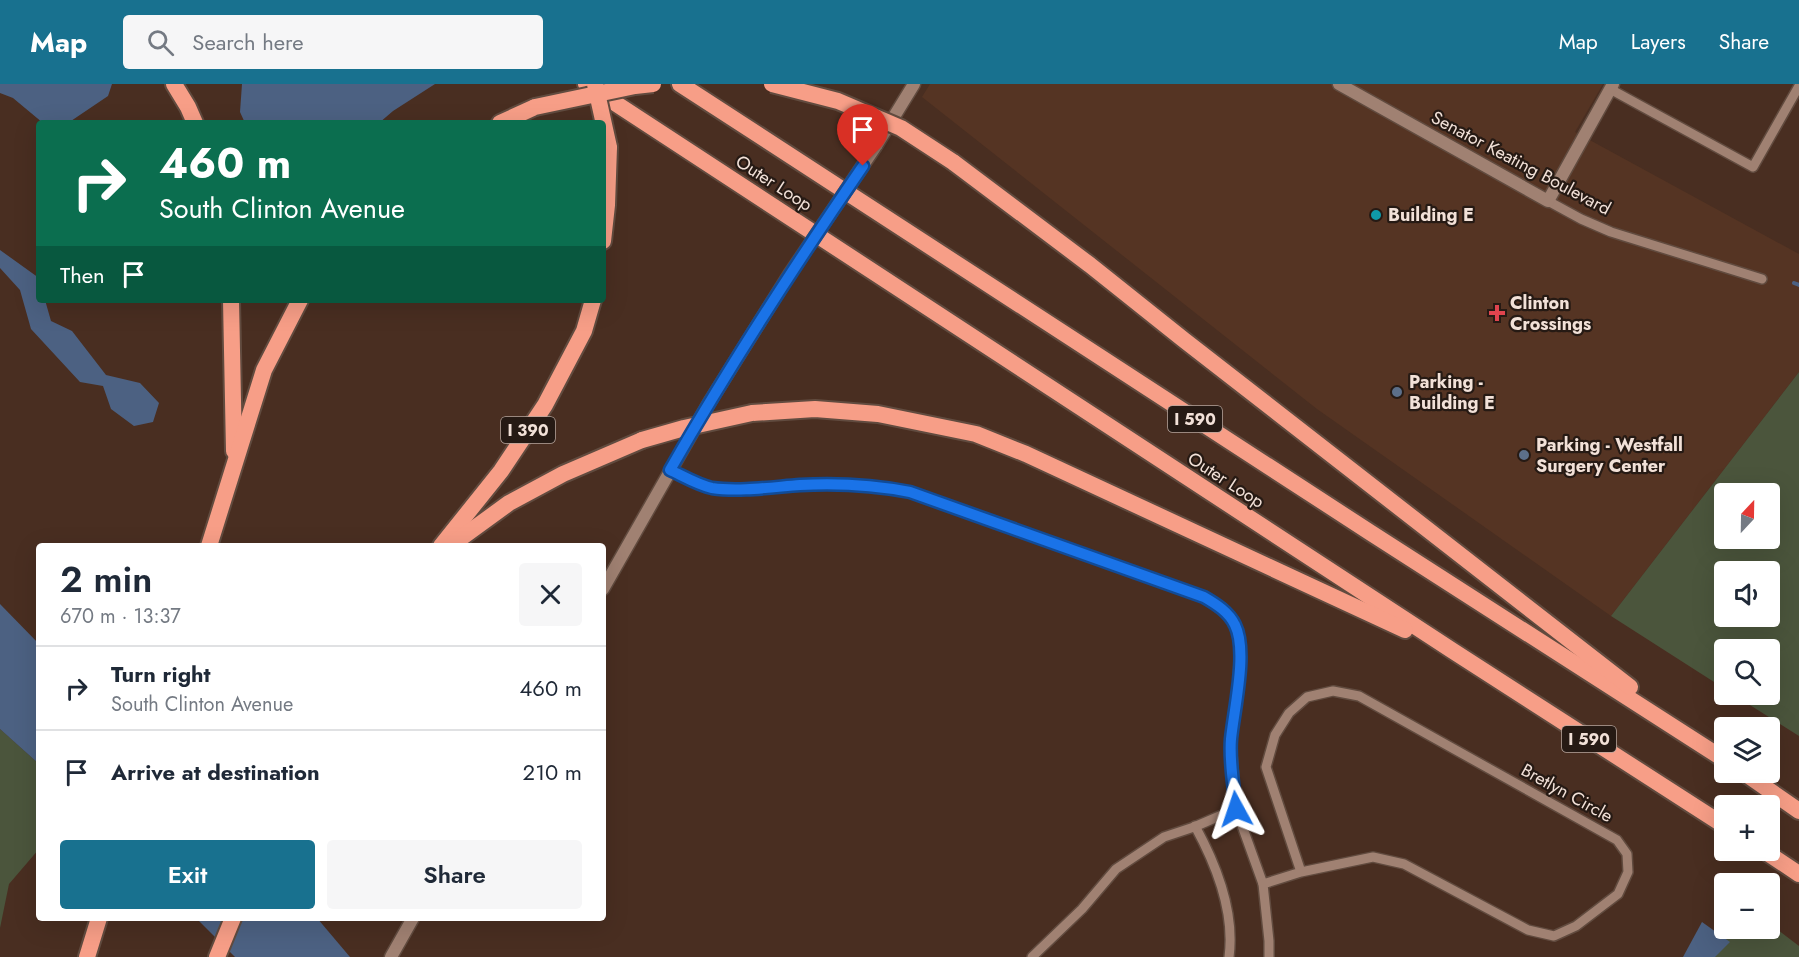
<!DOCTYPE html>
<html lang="en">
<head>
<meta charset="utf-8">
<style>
	:root { --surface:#fff; --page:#f6f6f7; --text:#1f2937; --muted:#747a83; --line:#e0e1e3; --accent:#18718f }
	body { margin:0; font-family:Jost,sans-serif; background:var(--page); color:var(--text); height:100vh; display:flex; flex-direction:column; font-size:22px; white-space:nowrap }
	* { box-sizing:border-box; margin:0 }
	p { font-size:20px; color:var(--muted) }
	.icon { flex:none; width:33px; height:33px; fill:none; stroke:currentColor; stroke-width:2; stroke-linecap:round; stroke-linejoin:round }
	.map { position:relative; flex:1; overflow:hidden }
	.side { position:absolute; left:36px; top:459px; width:570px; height:378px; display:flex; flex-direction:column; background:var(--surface); border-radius:6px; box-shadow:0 6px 24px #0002 }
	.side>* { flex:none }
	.banner { position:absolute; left:36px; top:36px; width:570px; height:183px; border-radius:6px; box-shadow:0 6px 24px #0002; background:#0b6e4f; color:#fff; overflow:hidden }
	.needle { width:39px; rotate:22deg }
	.controls { position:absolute; left:1714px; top:399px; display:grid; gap:12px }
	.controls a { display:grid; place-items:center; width:66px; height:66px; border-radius:6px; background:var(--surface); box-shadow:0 6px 24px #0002; font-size:30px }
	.pin { position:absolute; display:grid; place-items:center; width:51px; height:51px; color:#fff; margin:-62px -26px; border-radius:50% 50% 50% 0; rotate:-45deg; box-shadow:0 0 6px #0007 }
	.pin .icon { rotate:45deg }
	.me { position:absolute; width:66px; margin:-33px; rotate:355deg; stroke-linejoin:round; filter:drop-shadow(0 0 4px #0008) }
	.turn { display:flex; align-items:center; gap:21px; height:126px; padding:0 24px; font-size:27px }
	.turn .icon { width:78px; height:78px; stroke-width:2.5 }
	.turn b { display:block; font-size:42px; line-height:51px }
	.then { display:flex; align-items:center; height:57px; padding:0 24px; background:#0003; gap:12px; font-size:22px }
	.round { display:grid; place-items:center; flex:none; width:63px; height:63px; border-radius:6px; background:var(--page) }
	.summary { display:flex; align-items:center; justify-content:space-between; height:102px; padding:0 24px }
	h1 { font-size:36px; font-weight:600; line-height:45px }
	.action { display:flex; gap:12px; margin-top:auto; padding:12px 24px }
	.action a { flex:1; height:69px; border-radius:6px; background:var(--accent); color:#fff; font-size:24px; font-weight:600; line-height:69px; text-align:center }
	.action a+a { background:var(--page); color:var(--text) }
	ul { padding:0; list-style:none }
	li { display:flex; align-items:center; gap:18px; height:84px; padding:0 24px; border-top:2px solid var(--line) }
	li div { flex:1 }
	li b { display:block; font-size:22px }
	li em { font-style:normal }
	header { display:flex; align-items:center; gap:36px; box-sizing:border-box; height:84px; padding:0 30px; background:var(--accent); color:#fff }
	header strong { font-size:28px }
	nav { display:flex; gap:33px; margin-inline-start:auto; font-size:21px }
	.search { width:420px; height:54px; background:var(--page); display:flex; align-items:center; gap:15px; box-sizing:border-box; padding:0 21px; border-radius:6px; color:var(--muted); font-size:22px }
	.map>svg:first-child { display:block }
	.built { fill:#553423 }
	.green { fill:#4b553c; fill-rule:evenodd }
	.water { fill:#4c6182 }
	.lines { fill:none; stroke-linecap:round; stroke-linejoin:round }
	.stream { stroke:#4c6182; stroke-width:4 }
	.minor-casing { stroke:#614b3f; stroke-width:12 }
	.tertiary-casing { stroke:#614b3f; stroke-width:15 }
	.motorway-casing { stroke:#614b3f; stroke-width:20 }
	.minor { stroke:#a08172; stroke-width:9 }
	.tertiary { stroke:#a08172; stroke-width:12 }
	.motorway { stroke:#f79e87; stroke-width:16 }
	.tertiary-bridge-casing { stroke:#614b3f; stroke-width:15; stroke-linecap:butt }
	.motorway-bridge-casing { stroke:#614b3f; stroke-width:20; stroke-linecap:butt }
	.tertiary-bridge { stroke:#a08172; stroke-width:12 }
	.motorway-bridge { stroke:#f79e87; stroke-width:16 }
	.route-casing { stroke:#114b97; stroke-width:15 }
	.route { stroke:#1a73e8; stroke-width:10 }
	.culture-dot { fill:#0f9aa8; stroke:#261a14; stroke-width:2 }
	.health-dot { fill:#e0444e; stroke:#261a14; stroke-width:2 }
	.service-dot { fill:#5c6f8a; stroke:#261a14; stroke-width:2 }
	.labels { text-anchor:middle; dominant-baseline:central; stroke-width:4.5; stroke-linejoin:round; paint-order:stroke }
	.shield { fill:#261a14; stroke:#b5a59d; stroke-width:1.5 }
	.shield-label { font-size:16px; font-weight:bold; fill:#f2e1d8 }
	.street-label { font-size:18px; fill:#f2e1d8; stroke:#261a14 }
	.poi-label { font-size:18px; font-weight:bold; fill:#f2e1d8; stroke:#261a14; text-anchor:start }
</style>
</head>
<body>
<header>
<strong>Map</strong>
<div class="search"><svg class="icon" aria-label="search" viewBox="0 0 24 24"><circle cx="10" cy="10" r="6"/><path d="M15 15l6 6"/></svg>Search here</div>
<nav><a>Map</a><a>Layers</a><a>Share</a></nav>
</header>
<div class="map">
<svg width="1799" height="873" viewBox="0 0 1799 873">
	<rect width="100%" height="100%" fill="#492e21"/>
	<path class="built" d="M930,0H1603L1575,48L1799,170V288L1611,532L1317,325L922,13Z"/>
	<g class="green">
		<path d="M1799,288V652L1734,611L1770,610V566H1725V605L1611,532ZM1725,410H1770V454H1725ZM1725,488H1770V532H1725Z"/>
		<path d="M0,645L39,680V765L9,800L0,844Z"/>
		<path d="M1770,840L1799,862V873H1710L1734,845L1770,844Z"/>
	</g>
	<g class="water">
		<path d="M0,0H112L108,12L68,39H43L13,14L0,9Z"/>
		<path d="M242,0H435L393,27L379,39H245L240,28Z"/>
		<path d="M0,166L39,194V216H45L51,237L72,247L106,291L140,299L159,319L153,338L134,342L111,325L103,302L80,298L31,245L20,206L0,184Z"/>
		<path d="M0,520L39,560V680L0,645Z"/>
		<path d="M196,834H317L350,873H235Z"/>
		<path d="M1702,838L1730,858L1715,873H1683Z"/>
	</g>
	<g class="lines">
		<path class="stream" d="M1794,199L1799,201"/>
		<defs>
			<g id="minor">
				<path d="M1610,5L1753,83L1799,2"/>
				<path d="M1548,117L1581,135L1611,148L1762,195"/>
				<path d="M670,386C683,392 698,401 712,404C736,408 763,403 786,402C828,399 869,400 911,408L1205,513L1223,524L1235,541L1240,561L1238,601L1231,658L1236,725L1263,800L1269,857V873"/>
				<path d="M1195,742C1217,782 1235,828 1229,873"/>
				<path d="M1263,800L1301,788L1373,773L1404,780L1528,846L1554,852L1576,842L1618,810L1628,788L1627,770L1617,756L1359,612L1333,607L1307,613L1289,629L1275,651L1266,683L1301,788"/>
				<path d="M1032,873L1082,825L1116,785L1164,753L1194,743L1236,725"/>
			</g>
			<g id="tertiary">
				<path d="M1339,0L1548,117L1613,0"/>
				<path d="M876,62L914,0"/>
				<path d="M603,505L709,319L789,191"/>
				<path d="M391,873L413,834"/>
			</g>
			<g id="motorway">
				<path d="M174,0L188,23L195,39"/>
				<path d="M586,0L1453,567L1725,742"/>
				<path d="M680,0L1371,449L1725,676"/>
				<path d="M500,39L535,23"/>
				<path d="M953,78L1090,181L1184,256L1630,603"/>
				<path d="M603,157L607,121L609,63"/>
				<path d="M231,216L234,367"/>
				<path d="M752,329L815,325L878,330L976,350L1026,370L1405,546"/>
				<path d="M209,462L264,286L300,216"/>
				<path d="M441,462L501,387L545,321L584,247L593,216"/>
				<path d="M450,462L509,419L563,390L642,356"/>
				<path d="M1743,688L1799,727"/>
				<path d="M1763,766L1799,790"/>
				<path d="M87,873L99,834"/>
				<path d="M217,873L233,834"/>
			</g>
		</defs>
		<use href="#minor" class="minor-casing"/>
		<use href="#tertiary" class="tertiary-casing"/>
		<use href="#motorway" class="motorway-casing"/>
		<use href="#minor" class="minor"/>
		<use href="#tertiary" class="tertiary"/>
		<use href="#motorway" class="motorway"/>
		<defs>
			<path id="tertiary-bridge" d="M789,191L876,62"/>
			<g id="motorway-bridge">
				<path d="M595,0L609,63"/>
				<path d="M772,0L838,17L901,44L953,78"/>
				<path d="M535,23L635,2L653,0"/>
				<path d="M642,356L684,344L752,329"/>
			</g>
		</defs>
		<use href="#tertiary-bridge" class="tertiary-bridge-casing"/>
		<use href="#motorway-bridge" class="motorway-bridge-casing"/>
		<use href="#tertiary-bridge" class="tertiary-bridge"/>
		<use href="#motorway-bridge" class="motorway-bridge"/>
	</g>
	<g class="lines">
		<defs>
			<path id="route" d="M863,82C795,181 730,281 670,386C683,392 698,401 712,404C739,408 773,403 800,401C837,399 874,401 910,408L1204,513C1216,520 1229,528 1235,541C1248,567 1234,625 1231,655C1229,678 1234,702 1236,725"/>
		</defs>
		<use href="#route" class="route-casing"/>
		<use href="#route" class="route"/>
	</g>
	<circle class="culture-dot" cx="1376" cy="131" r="6"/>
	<path class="health-dot" d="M1494 220h6v6h6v6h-6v6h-6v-6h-6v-6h6z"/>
	<g class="service-dot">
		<circle cx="1397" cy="308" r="6"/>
		<circle cx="1524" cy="371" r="6"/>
	</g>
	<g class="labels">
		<g class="shield">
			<rect x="1168" y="322" width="54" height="26" rx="4.5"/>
			<rect x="501" y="333" width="54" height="26" rx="4.5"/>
			<rect x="1562" y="642" width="54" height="26" rx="4.5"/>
		</g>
		<g class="shield-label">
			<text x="1195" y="335">I 590</text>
			<text x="528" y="346">I 390</text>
			<text x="1589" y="655">I 590</text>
		</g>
		<g class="street-label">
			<text transform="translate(1521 79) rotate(28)">Senator Keating Boulevard</text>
			<text transform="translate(774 99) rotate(33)">Outer Loop</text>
			<text transform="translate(1226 396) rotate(33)">Outer Loop</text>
			<text transform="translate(1567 709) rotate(29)">Bretlyn Circle</text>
		</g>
		<g class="poi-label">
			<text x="1388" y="131">Building E</text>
			<text x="1510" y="219">Clinton<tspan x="1510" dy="21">Crossings</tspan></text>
			<text x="1409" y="298">Parking -<tspan x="1409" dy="21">Building E</tspan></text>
			<text x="1536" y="361">Parking - Westfall<tspan x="1536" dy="21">Surgery Center</tspan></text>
		</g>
	</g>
</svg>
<div class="controls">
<a><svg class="needle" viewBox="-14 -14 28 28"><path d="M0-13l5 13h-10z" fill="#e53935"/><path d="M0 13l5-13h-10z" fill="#747a83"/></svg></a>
<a><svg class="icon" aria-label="sound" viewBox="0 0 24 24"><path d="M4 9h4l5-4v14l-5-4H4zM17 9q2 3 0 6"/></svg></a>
<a><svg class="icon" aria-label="search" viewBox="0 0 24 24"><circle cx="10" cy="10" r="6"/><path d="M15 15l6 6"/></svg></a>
<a><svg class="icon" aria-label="layers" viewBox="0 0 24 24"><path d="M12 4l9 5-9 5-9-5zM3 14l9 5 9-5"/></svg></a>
<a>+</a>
<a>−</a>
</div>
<div class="pin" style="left:863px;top:82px;background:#d93025"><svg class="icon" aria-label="arrive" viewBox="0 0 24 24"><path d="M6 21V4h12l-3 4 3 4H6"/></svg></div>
<svg class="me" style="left:1236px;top:725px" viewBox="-20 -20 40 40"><path d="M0-17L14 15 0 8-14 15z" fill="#1a73e8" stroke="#fff" stroke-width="4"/></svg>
<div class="banner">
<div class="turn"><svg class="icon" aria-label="right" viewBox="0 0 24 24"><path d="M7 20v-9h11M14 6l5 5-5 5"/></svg><div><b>460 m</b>South Clinton Avenue</div></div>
<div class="then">Then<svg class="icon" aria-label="arrive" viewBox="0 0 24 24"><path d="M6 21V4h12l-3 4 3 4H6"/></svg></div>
</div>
<section class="side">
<div class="summary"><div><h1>2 min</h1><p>670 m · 13:37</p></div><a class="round"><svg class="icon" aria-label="close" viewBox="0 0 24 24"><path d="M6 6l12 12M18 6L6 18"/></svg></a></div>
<ul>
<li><svg class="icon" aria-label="right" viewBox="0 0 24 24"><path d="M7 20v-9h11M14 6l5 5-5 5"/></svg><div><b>Turn right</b><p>South Clinton Avenue</p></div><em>460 m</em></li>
<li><svg class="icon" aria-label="arrive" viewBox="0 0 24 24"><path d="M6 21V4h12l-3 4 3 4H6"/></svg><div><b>Arrive at destination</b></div><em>210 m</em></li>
</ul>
<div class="action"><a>Exit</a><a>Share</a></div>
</section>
</div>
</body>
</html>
